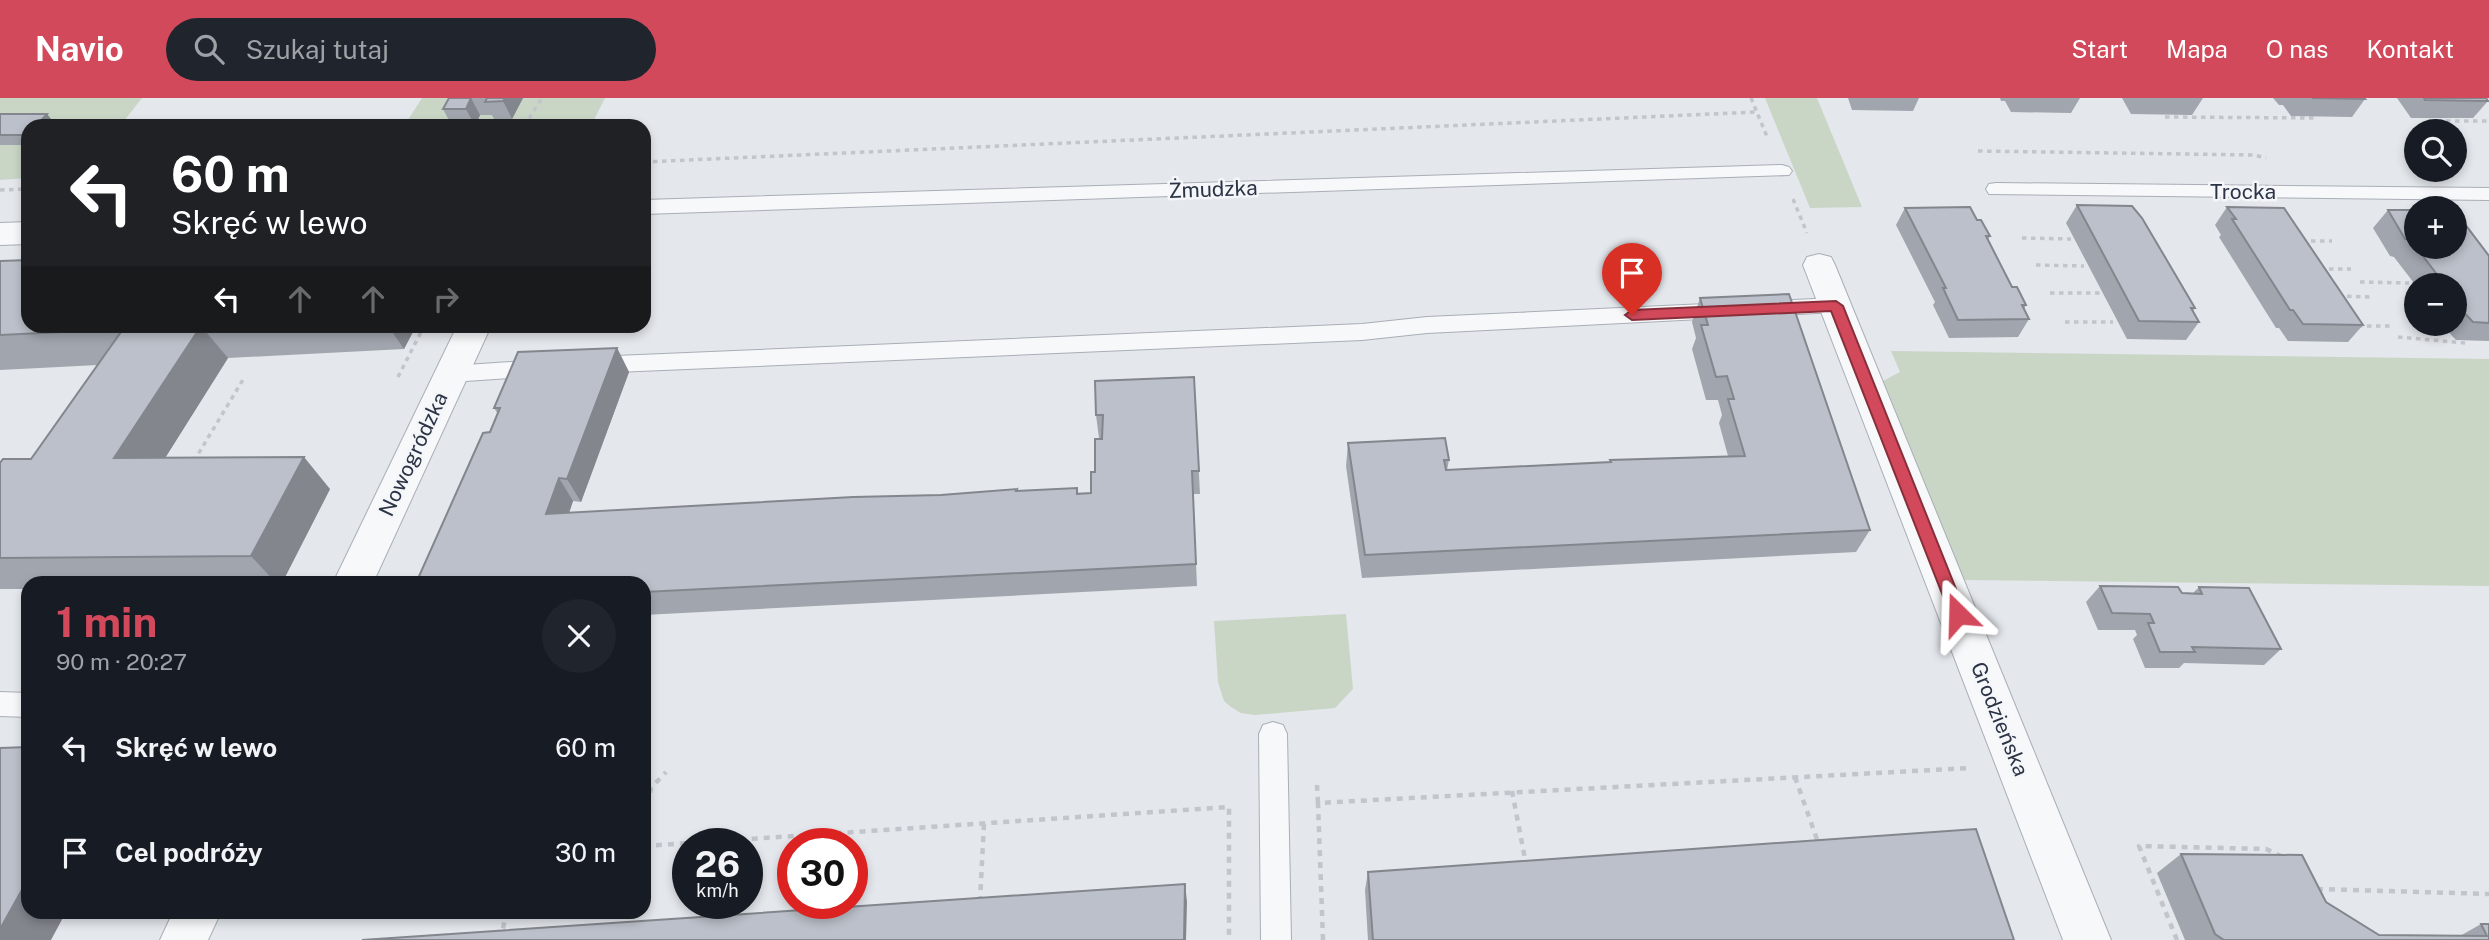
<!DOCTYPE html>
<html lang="pl">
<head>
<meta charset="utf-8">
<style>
	:root { --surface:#171b24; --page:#20242c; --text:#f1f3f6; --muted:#9ea1a6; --accent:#d1495b }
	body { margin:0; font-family:"Public Sans",sans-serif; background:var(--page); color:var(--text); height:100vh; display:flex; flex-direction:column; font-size:26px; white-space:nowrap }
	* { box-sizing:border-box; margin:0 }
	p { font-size:23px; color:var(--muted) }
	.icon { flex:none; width:38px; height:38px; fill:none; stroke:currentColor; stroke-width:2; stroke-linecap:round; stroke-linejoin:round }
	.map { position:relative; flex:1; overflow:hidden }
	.drawer { position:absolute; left:21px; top:478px; width:630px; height:343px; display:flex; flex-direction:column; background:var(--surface); border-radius:21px; box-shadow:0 4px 10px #0003 }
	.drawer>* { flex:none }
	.guide { position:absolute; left:21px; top:21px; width:630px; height:214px; border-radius:21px; box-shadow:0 4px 10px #0003; background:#202124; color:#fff; overflow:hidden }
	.tools { position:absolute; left:2404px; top:21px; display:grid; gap:14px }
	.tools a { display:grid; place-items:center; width:63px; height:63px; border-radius:50%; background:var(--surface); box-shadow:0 4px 10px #0003; font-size:35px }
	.speed { position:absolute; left:672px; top:730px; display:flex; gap:14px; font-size:35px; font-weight:700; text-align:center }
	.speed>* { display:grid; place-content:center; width:91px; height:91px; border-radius:50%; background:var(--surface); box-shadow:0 4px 10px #0003; line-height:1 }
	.speed small { font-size:18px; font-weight:400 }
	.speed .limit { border:10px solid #d22; background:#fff; color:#111 }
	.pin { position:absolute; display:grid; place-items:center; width:60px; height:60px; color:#fff; margin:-72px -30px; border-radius:50% 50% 50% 0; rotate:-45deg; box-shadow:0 0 7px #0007 }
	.pin .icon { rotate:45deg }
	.me { position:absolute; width:77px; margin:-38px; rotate:338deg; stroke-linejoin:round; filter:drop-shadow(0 0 5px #0008) }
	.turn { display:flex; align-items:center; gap:24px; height:147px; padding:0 35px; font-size:32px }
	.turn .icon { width:91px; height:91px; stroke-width:2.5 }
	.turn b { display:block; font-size:49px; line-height:60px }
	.lanes { display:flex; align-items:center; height:66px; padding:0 35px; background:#0003; justify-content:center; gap:35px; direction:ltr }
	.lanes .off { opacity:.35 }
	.round { display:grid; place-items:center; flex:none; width:74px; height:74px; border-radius:37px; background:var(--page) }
	.headline { display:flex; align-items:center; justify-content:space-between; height:119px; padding:0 35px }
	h1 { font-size:42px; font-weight:700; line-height:52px; color:var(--accent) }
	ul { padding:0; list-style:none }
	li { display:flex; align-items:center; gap:21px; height:105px; padding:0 35px }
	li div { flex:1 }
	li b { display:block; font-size:26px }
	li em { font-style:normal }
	header { display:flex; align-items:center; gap:42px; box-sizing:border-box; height:98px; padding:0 35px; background:var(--accent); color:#fff }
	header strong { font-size:33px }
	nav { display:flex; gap:38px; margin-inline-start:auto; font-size:24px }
	.search { width:490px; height:63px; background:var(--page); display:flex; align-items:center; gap:18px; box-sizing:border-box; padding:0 24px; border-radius:38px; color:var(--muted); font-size:26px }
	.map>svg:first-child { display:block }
	.green { fill:#c9d6c5 }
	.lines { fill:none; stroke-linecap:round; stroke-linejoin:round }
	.lane-casing { stroke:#a9aeb7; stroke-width:2 }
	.street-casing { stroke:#a9aeb7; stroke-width:2 }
	.path-far1 { stroke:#c2c5cb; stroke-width:3.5; stroke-dasharray:4.5 4.5; stroke-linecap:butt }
	.path { stroke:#c2c5cb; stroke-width:4.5; stroke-dasharray:6 6; stroke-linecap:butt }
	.lane { fill:#f7f8fa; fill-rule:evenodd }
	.street { fill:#f7f8fa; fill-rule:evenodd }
	.wall { fill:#a1a5ae }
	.shaded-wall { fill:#83868d }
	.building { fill:#bbc0ca; stroke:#83868d; stroke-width:2 }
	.route { fill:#d1495b; stroke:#882f3b; stroke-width:2 }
	.labels { text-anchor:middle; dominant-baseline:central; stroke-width:5; stroke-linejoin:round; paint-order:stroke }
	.street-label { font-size:21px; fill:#2b3445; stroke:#f4f6f9 }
</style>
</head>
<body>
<header>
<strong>Navio</strong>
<div class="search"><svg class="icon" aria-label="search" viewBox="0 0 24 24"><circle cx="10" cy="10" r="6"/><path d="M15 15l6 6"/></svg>Szukaj tutaj</div>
<nav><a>Start</a><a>Mapa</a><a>O nas</a><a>Kontakt</a></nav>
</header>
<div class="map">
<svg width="2489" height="842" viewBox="0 0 2489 842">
	<rect width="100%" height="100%" fill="#e4e7ec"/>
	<g class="green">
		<path d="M0,0H142L120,28H28V80L0,82Z"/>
		<path d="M422,0H605L591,28H404Z"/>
		<path d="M1765,0H1817L1862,109L1810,110Z"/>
		<path d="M1891,253L2489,261V488L1962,482L1883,283L1900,274Z"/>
		<path d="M1346,516L1353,591L1335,610L1255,617L1241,615L1231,609L1224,603L1218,584L1214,523Z"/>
	</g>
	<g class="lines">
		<defs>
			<g id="lane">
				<path d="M1782,67L1789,69L1792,73L1789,77L644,116V102Z"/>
				<path d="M1996,85L2489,90V102L1989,96L1986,91L1989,86Z"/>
				<path d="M1836,200L1844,202L1847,207L1844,212L1836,214L1427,235L1362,242L592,275L584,273L581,267L584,261L592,259L1362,226L1427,219Z"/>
				<path d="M542,262L550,264L553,270L550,276L542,278L451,284L443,282L440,276L443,270L451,268Z"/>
				<path d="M0,594L28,595V619L0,618Z"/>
				<path d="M1273,624L1283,627L1287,636L1291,842H1261L1259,636L1263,627Z"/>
			</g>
			<g id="street">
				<path d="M28,124V146L0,147V125Z"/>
				<path d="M1819,156L1831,159L1835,167L2111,842H2063L1803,167L1807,159Z"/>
				<path d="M457,228H491L373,485H333Z"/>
				<path d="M173,814H221L208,842H160Z"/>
			</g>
		</defs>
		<use href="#lane" class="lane-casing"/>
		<use href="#street" class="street-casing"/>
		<g class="path-far1">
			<path d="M1751,0L1768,41"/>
			<path d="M2165,19L2318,20"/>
			<path d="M2446,23H2489"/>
			<path d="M524,28L542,0"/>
			<path d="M1978,53L2254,57L2266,60"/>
			<path d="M644,64L1756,14"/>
			<path d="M0,92L28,91"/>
			<path d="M1793,101L1807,135"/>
			<path d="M2022,140L2071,141"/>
			<path d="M2302,143H2332"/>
			<path d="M2036,167L2084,168"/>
			<path d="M2320,171H2351"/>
			<path d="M2360,184L2409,185"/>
			<path d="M2050,195H2100"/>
			<path d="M2338,198L2370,199"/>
			<path d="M2065,224H2113"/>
			<path d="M2358,228H2391"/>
			<path d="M2398,239L2465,245"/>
			<path d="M398,279L423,230"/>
			<path d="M194,363L244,280"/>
		</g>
		<g class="path">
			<path d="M1795,679L1819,747"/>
			<path d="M1317,687L1318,705"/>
			<path d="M1512,693L1526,766"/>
			<path d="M644,718L651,690L666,674"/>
			<path d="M644,748L1229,709V842"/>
			<path d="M2317,791L2489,796"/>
			<path d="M980,804L984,725"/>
			<path d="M500,842L507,814"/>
			<path d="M1323,842L1318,705L1970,670"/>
			<path d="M2177,842L2139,748L2266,751L2283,759"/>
		</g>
		<use href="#lane" class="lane"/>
		<use href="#street" class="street"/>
	</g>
	<g class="wall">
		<path d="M449,0H523L512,21H494L492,17H480L475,28H452L443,11Z"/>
		<path d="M1848,0H1919L1913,13L1852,12Z"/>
		<path d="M2000,0H2080L2071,15L2011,14L2005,3H2001Z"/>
		<path d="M2122,0H2203L2192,17L2131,16Z"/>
		<path d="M2273,0H2364L2365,1L2352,19L2291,18L2283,7H2279Z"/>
		<path d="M2397,0H2486L2488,3L2473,20H2411Z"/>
		<path d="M0,16H47L54,25L28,28V47H0Z"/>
		<path d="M2077,107L2195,210L2193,213L2199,224L2186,242L2127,241L2066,125Z"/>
		<path d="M2227,109L2363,227L2348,244L2288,243L2279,230H2276L2219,139L2221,137L2215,127Z"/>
		<path d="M1905,110L1977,122L1990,138L1988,142L2012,189L2026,207L2024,211L2029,221L2018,239L1949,240L1933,207L1935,204L1896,127Z"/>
		<path d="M2388,112L2489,158V243L2456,242L2441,226H2455V187H2417V189L2394,159L2390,158L2373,130Z"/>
		<path d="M0,163L28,228H416L404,251L228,260L165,360L330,391L282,485H28V491H0V365L31,361L98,267L0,272Z"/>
		<path d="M1700,200L1870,432L1856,454L1362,480L1346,368L1348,345L1449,362L1447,372L1610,364V362L1728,358L1719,325L1722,317L1718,302H1706L1692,251L1696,240L1692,224Z"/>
		<path d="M617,250L629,274L581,404L573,403L569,415L1017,393L1091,395L1099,340L1096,317L1194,279L1200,396H1193L1197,488L644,517V485H416L498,316L494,310Z"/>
		<path d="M2100,488L2192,496L2199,489L2281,551L2264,567L2184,565L2179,570H2145L2133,541L2137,537L2135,532H2098L2086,504Z"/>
		<path d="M2181,756L2326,804L2379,837L2460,838L2481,826L2489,842H2185L2157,775Z"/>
		<path d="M1368,774L2014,842H1368L1365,792Z"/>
	</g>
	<g class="shaded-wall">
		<path d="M471,0L480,17L475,28L466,11Z"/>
		<path d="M505,0H523L512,21L503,3Z"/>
		<path d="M47,16L54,25L52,28H36Z"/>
		<path d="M201,228L228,260L145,392L114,360Z"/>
		<path d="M388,228H416L404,251Z"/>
		<path d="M617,250L629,274L581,404L567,381Z"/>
		<path d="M304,359L330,391L282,485H276L251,458Z"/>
		<path d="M559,380L573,403L561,439L546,416Z"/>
		<path d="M28,781V814H66L51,842H0V831Z"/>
		<path d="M1185,786L1187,804L1186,842H1184Z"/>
	</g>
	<g class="building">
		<path d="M449,0H471L466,11H443Z"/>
		<path d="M487,0H505L503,3L485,4Z"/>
		<path d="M2312,0H2364L2365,1Z"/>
		<path d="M2424,0H2486L2488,3L2425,2Z"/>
		<path d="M0,16H47L36,28H28V37H0Z"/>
		<path d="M2077,107L2132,108L2142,120L2195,210H2191L2199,224L2139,223Z"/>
		<path d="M1970,109L1977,122H1981L1990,138H1986L2012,189H2017L2026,207H2022L2029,221L1958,222L1943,190H1946L1905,110Z"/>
		<path d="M2227,109L2284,110L2363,227L2303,226L2293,212H2290L2232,121H2236Z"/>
		<path d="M2388,112H2417V149H2455V113L2489,158V225L2473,224L2455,205V187H2445L2410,141H2405Z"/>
		<path d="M28,162V228H201L114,360L304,359L251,458L0,460V365L3,361H31L123,231L0,237V163Z"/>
		<path d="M1789,196L1870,432L1365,457L1348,345L1445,340L1449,362H1444L1446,372L1611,364L1610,362L1745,358L1728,301H1734L1727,278L1716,279L1701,227H1708L1700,200Z"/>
		<path d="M617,250L567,381L559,380L546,416L853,399L941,397L1017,391L1016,393L1077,390V396L1091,395V374H1095V341H1102L1103,317H1096L1095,283L1194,279L1199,373H1192L1196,466L644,494V485H416L483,335L490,334L500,310H494L518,254Z"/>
		<path d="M2100,488L2178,489L2182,495L2202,496L2199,489L2249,490L2281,551L2192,549L2195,554H2160L2148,525H2154L2150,516L2112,515Z"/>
		<path d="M28,649V781L0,831V650Z"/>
		<path d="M1976,731L2014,842H1373L1368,774Z"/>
		<path d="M2181,756L2302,757L2326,804L2379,837L2487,838L2481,826H2489V842H2224L2215,836Z"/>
		<path d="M1185,786L1184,842H362Z"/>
	</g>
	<path class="route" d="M1836,203L1843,208L1966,516L1964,521H1952L1950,516L1831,213L1632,222L1625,217L1632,212Z"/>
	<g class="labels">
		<g class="street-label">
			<text transform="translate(1213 91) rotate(-2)">Żmudzka</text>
			<text x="2243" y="93">Trocka</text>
			<text transform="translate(413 356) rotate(-65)">Nowogródzka</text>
			<text transform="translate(2000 621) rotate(68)">Grodzieńska</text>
		</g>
	</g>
</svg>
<div class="tools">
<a><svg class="icon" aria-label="search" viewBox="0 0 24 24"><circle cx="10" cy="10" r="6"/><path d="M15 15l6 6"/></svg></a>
<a>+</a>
<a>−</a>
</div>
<div class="speed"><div>26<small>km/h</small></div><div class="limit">30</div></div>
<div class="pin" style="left:1632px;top:217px;background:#d93025"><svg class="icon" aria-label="arrive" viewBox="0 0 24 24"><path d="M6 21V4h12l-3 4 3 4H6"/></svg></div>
<svg class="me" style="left:1958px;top:516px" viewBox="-20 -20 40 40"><path d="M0-17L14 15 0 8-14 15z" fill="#d1495b" stroke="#fff" stroke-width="4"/></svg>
<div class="guide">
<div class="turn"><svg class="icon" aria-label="left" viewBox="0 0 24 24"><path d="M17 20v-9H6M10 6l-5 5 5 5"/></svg><div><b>60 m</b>Skręć w lewo</div></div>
<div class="lanes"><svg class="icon" aria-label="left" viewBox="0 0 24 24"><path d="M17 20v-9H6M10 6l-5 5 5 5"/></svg><svg class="icon off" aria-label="ahead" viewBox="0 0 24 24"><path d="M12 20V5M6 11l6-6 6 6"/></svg><svg class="icon off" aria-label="ahead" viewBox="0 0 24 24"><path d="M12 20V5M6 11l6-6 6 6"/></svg><svg class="icon off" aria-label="right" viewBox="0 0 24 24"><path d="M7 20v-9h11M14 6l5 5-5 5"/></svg></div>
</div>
<section class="drawer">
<div class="headline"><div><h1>1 min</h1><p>90 m · 20:27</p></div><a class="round"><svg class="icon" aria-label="close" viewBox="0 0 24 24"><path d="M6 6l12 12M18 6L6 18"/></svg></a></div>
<ul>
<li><svg class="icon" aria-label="left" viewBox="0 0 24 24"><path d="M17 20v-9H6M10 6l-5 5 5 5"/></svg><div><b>Skręć w lewo</b></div><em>60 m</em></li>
<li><svg class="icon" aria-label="arrive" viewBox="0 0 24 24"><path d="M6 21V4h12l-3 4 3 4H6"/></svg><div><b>Cel podróży</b></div><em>30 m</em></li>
</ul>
</section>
</div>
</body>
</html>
